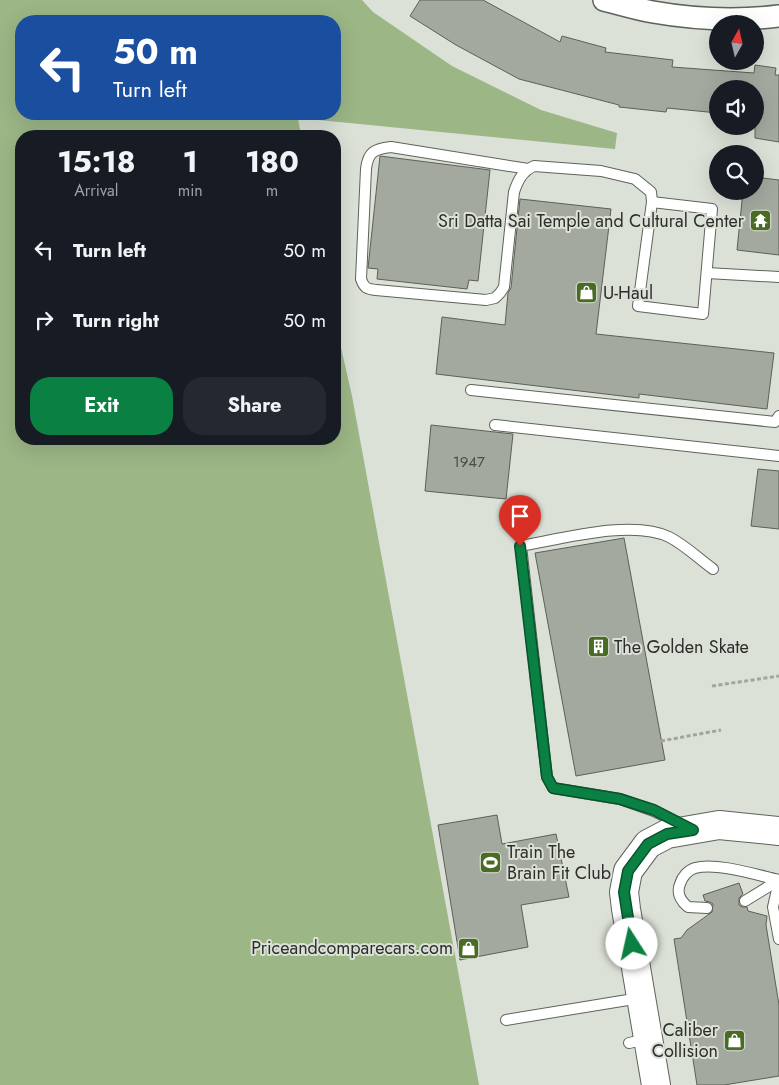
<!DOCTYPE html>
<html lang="en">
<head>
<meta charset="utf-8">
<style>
	:root { --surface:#171b24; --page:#242831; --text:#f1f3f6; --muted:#9ea1a6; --accent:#0b8043 }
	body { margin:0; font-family:Jost,sans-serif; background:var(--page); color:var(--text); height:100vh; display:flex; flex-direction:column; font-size:19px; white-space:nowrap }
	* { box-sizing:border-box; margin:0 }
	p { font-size:16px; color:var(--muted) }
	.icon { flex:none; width:28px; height:28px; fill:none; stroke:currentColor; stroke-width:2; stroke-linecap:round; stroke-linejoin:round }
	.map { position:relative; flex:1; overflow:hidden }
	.panel { position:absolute; left:15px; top:130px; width:326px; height:315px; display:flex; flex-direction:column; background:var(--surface); border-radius:20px; box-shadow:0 5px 20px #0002 }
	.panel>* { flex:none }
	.top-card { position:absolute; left:15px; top:15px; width:326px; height:105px; border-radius:20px; box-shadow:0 5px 20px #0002; background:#1a4fa0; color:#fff; overflow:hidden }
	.needle { width:32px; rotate:8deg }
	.fabs { position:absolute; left:709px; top:15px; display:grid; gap:10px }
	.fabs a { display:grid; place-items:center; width:55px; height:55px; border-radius:50%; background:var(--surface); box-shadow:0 5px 20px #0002; font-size:25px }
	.pin { position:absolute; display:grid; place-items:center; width:42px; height:42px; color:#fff; margin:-51px -21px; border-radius:50% 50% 50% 0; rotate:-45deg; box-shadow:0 0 5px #0007 }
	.pin .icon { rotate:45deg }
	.me { position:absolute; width:55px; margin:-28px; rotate:350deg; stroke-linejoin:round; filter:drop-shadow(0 0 4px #0008) }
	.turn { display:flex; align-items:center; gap:18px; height:105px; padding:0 15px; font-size:22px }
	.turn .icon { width:65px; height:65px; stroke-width:2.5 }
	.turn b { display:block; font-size:35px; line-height:42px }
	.eta { display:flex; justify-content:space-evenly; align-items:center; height:85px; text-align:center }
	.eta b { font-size:30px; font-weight:700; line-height:35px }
	.cta { display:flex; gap:10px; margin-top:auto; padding:10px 15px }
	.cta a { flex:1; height:58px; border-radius:20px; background:var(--accent); color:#fff; font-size:20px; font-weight:700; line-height:58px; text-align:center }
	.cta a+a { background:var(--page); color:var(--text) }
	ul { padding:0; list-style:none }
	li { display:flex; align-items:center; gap:15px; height:70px; padding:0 15px }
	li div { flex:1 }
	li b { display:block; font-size:19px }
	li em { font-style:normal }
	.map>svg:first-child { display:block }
	.green { fill:#9cb686; fill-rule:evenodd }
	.building { fill:#a4a9a0; stroke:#5c6058 }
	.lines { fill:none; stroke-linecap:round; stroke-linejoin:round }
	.lane-casing { stroke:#5e635b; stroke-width:12 }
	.street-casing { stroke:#5e635b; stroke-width:24 }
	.secondary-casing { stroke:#5e635b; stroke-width:30 }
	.path { stroke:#a1a59e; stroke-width:3; stroke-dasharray:4 2.5; stroke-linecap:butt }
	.lane { stroke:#fff; stroke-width:10 }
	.street { stroke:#fff; stroke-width:21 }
	.secondary { stroke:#fff; stroke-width:28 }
	.route-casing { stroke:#07532c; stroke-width:12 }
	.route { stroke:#0b8043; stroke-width:9 }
	.labels { text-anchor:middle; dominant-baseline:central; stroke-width:4; stroke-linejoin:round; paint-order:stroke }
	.number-label { font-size:15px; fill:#4a4d48 }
	.poi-label { font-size:18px; fill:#2c2e2b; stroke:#dbe1d7; text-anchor:end }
</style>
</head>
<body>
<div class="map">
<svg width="779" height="1085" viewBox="0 0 779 1085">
	<rect width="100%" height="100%" fill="#dbe1d7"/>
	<path class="green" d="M0,0H362L373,12L452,66L541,110L617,133L615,149L298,118L301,136H21V439H335V321L352,396L479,1085H0ZM21,21H335V114H21Z"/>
	<g class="building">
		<path d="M420,0H483L560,42L562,36L606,48L605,52L673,60L672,67L754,73L755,65L776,68L775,75H779V142L755,138V89H718V113L667,108L666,112L619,107V105L519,79L456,45L410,16Z"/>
		<path d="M380,156L490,170L478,281L469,280L467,289L377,279L378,269L368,268Z"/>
		<path d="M755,177L779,180V255L737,250L743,191H755Z"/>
		<path d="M520,199L611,209L596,334L774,353L767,409L639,394V398L436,374L442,317L505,325L508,293L511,288Z"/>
		<path d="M431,425L513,434L506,499L425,491Z"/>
		<path d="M758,469L779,471V529L751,526Z"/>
		<path d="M624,538L665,760L576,776L535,553Z"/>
		<path d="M497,815L502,844L556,834L569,897L521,905L528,947L460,960L438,825Z"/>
		<path d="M739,883L743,894L739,898V905L742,907H747L748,911L767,916L766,925L779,1005V1076L724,1085H697L674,939L681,938L687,930L712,912L713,904L710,902L705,901L703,895Z"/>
	</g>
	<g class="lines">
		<defs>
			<g id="lane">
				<path d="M528,169L391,147C374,149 368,152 366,169L361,279C364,288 367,289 376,290L486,300L495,298L500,293L504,287L514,192C518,180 522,172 534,166L601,171L635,179L651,192L652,202"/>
				<path d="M652,202L712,209L703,314L638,306Z"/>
				<path d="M707,273L779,277"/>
				<path d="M471,390L775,422L779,416"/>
				<path d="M495,425L779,456"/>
				<path d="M683,825L654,811L620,799L553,788L547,777L521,546C561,539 633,519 669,537C685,545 699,559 713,569"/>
				<path d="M779,881L773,907L779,939"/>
				<path d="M745,901L779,880"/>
				<path d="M707,908L688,907C681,901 676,894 680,884C682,877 688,870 695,868C716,862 757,875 779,880"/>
				<path d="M506,1020L640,998"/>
				<path d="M629,1043L647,1039"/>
			</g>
			<path id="street" d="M604,0C620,4 636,9 653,12C693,19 738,21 779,16"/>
			<path id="secondary" d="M656,1085L626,909L624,892L628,871L648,844L667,834L719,825L779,831"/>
		</defs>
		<use href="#lane" class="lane-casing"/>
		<use href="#street" class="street-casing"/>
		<use href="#secondary" class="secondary-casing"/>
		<g class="path">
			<path d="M712,686L779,676"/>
			<path d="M661,741L721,730"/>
		</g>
		<use href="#lane" class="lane"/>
		<use href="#street" class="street"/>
		<use href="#secondary" class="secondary"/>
	</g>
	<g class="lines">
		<defs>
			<path id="route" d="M520,546L547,777L553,788L620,799L654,810L693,830L667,834L648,844L628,871L624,892L632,944"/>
		</defs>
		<use href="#route" class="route-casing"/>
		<use href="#route" class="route"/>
	</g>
	<defs>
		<symbol id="temple-square" viewBox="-11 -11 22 22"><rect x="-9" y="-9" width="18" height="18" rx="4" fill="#496b23" stroke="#dbe1d7"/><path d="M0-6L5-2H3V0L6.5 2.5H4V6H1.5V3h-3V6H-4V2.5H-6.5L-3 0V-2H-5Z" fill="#fff"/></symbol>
		<symbol id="shop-square" viewBox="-11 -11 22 22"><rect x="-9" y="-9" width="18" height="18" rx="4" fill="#496b23" stroke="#dbe1d7"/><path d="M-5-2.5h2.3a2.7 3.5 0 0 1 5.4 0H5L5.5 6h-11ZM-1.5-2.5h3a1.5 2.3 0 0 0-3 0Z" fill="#fff"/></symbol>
		<symbol id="building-square" viewBox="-11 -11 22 22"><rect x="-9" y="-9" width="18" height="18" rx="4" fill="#496b23" stroke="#dbe1d7"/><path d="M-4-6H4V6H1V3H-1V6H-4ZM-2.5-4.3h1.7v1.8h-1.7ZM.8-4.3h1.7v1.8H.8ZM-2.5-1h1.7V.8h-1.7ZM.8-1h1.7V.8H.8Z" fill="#fff"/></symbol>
		<symbol id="stadium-square" viewBox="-11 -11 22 22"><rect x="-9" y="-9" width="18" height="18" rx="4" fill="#496b23" stroke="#dbe1d7"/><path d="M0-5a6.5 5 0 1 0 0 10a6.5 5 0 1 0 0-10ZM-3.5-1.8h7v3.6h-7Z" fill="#fff"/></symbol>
	</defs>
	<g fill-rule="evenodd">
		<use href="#temple-square" x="748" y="208" width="25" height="25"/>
		<use href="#shop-square" x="574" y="280" width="25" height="25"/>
		<use href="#building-square" x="586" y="634" width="25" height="25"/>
		<use href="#stadium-square" x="478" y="850" width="25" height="25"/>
		<use href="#shop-square" x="456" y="936" width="25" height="25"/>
		<use href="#shop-square" x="722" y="1028" width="25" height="25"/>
	</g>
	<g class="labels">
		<g class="number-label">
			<text x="469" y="462">1947</text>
		</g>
		<g class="poi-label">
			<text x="744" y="221">Sri Datta Sai Temple and Cultural Center</text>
			<text x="603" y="293" text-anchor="start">U-Haul</text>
			<text x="614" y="647" text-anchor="start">The Golden Skate</text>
			<text x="507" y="852" text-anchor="start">Train The<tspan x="507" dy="21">Brain Fit Club</tspan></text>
			<text x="453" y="948">Priceandcomparecars.com</text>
			<text x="718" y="1030">Caliber<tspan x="718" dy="21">Collision</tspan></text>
		</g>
	</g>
</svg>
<div class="fabs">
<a><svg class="needle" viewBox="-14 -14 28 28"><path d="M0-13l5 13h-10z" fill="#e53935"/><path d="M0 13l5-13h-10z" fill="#9ea1a6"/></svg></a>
<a><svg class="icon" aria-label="sound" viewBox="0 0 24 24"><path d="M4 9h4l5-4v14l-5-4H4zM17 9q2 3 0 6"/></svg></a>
<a><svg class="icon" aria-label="search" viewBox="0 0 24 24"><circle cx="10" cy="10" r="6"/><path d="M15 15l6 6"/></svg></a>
</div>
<div class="pin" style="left:520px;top:546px;background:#d93025"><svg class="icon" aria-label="arrive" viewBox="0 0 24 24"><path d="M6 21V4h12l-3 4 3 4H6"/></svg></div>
<svg class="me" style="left:632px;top:944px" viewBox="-20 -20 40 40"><circle r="19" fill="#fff"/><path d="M0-13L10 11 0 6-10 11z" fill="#0b8043"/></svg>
<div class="top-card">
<div class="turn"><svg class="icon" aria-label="left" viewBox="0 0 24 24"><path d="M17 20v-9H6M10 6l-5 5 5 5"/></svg><div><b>50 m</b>Turn left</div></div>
</div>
<section class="panel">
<div class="eta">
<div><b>15:18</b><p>Arrival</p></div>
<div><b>1</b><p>min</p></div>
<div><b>180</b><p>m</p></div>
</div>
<ul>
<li><svg class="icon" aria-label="left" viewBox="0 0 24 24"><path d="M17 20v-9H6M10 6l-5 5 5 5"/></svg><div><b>Turn left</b></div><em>50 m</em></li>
<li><svg class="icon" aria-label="right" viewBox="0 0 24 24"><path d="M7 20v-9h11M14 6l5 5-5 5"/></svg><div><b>Turn right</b></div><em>50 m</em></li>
</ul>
<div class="cta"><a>Exit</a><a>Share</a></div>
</section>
</div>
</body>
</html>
